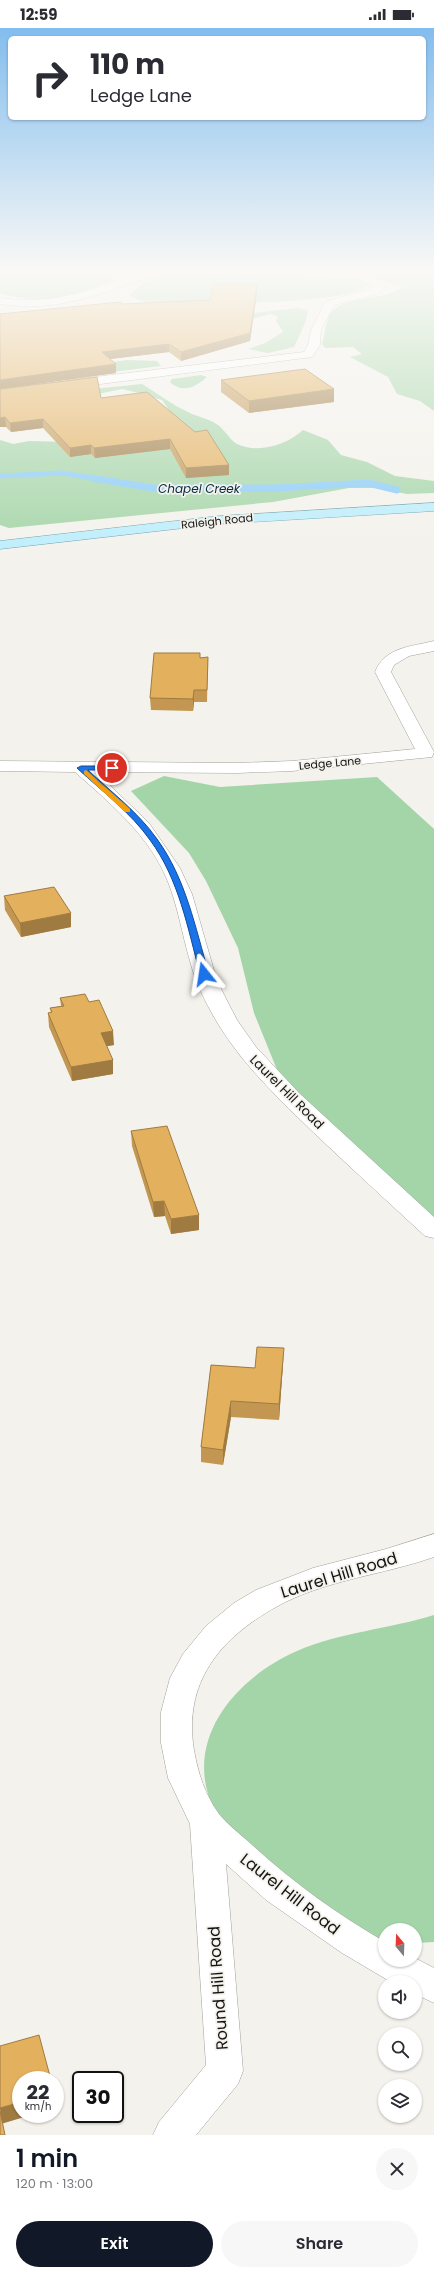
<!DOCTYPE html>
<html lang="en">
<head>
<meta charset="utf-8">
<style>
	:root { --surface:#fff; --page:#f7f7f7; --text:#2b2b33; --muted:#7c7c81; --accent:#111827 }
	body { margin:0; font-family:Poppins,sans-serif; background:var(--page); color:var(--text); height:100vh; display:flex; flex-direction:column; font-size:15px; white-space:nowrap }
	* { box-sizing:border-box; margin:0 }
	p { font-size:13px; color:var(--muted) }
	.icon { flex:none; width:22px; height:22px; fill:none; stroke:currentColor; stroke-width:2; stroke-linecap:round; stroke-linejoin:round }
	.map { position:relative; height:2107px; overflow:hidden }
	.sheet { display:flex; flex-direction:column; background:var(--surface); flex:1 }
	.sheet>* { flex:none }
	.hud { position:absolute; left:8px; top:8px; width:418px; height:84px; border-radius:6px; box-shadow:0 1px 3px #0004; background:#fff; color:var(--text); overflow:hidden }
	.needle { width:26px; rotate:341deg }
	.tools { position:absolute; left:378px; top:1895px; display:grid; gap:8px }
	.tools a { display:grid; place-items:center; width:44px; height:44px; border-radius:50%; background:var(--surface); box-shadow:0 1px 3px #0004; font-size:20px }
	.speed { position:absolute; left:12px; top:2043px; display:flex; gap:8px; font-size:20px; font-weight:700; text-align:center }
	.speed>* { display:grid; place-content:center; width:52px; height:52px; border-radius:50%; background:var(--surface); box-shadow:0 1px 3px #0004; line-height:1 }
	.speed small { font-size:10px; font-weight:400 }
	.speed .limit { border:2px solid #111; border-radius:6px; background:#fff; color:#111 }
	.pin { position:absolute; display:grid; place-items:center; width:34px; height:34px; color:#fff; margin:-17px; border:2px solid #fff; border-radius:50%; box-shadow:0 1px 4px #0007 }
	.me { position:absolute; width:44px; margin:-22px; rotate:345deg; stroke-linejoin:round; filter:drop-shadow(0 0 3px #0008) }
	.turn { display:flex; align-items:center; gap:14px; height:84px; padding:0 16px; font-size:18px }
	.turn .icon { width:52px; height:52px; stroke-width:2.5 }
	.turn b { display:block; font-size:28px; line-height:34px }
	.round { display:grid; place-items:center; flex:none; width:42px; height:42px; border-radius:21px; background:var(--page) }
	.summary { display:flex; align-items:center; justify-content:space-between; height:68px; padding:0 16px }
	h1 { font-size:24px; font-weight:600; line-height:30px; color:var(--accent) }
	.primary-button { display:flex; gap:8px; margin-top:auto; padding:8px 16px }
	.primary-button a { flex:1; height:46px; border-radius:24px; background:var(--accent); color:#fff; font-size:16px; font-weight:600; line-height:46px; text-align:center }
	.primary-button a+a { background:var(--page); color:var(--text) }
	.status { display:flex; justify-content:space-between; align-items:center; height:28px; padding:0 20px; background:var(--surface); direction:ltr }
	.status svg { height:11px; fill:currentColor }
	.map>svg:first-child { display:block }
	.green { fill:#a4d5a8 }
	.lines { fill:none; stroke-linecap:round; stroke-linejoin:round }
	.stream-far1 { stroke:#89cbf8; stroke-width:5 }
	.stream { stroke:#89cbf8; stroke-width:7 }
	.minor-casing { stroke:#a1a09a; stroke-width:1 }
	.major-casing { stroke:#649ba9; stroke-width:1 }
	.minor { fill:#fff; fill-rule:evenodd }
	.major { fill:#bceefc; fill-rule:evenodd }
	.wall { fill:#c39751 }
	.shaded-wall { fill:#9f7b42 }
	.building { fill:#e3b05e; stroke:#9f7b42 }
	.route { fill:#1a73e8; stroke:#114b97 }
	.slow { fill:#f59e0b }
	.labels { text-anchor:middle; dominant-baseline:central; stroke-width:3.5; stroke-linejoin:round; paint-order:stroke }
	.far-street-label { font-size:11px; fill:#151412; stroke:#f4f2ec }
	.far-water-label { font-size:12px; font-style:italic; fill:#062c43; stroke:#f4f2ec }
	.street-label { font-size:13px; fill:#151412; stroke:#f4f2ec }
	.near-street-label { font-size:16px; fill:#151412; stroke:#f4f2ec }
</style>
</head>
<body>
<div class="status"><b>12:59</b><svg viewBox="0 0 49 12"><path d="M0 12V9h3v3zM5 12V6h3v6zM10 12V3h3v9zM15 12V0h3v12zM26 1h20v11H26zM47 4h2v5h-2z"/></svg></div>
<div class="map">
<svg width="434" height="2107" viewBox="0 0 434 2107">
	<rect width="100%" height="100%" fill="#f4f2ec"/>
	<g class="green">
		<path d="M0,244H134C121,248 109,255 96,259C65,271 32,276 0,265Z"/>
		<path d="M345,244H434V383L420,373L397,366L388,349L350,329L362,326L353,319L325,320L322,316C325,307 326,293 330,286C344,266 385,274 402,259L376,250Z"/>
		<path d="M179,245L344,248L370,255C353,280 182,274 146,275L130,268C141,251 159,247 179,245Z"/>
		<path d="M297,280L308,282L306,293L294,319L268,325L248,321L265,315L283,304L276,293L278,289L270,286L245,293L161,296Z"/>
		<path d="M127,332L157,333L161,338L112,344L93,337Z"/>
		<path d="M201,347L207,349C196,359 182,366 170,354L172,351Z"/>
		<path d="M142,356C156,364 169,375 184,382C194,388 208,390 218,397C225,402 229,411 237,416C258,426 287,417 303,402L328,412L341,427L367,434L395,448L434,453V465L407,466L376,460H349L273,474L9,500L0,497V412L13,416L29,413L69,414L176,392L162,372L139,365L122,361L88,368L74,363Z"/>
		<path d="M164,748L220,759L377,749L434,801V1194L284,1059L254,985L238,920L206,853L189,825L131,763Z"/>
		<path d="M434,1587V1914L415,1915V1902H385V1911C336,1905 302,1864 266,1833C255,1823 225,1801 218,1791C214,1784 211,1774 208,1766C189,1702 242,1647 297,1623C341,1604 389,1601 434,1587Z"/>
	</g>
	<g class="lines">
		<path class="stream-far1" d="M0,448L62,445L98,451"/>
		<path class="stream" d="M92,450L153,460H276L368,455L397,462"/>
		<defs>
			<g id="minor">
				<path d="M143,244H160C154,250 140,252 131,255C85,272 49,283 0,276V270C57,278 91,261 143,244Z"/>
				<path d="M292,244C316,244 370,237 385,258L377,266L334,277L321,302L320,317L312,329L69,360L63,356L69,352L304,324L308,317L311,302L326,273L369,262L374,258L355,250L297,247Z"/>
				<path d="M434,613V623L409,628L394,637L391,644L434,724L432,729L292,743L237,745L96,744L149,795L180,840L192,866L217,953L237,992L256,1019L299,1065L434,1189V1210L425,1208C388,1174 351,1140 314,1105C280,1072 245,1039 220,999C207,978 196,956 190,933C182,906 178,879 168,854C150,808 111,776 75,744L0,743V733L237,735L292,733L415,721L375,644C385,619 410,619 434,613Z"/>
				<path d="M434,1506V1529C383,1547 324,1552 276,1579C219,1611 183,1655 194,1722C198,1745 205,1767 219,1786C228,1797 240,1806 251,1816C292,1854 337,1886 385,1914V1932H415V1930L434,1940V1975L415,1966V1954H391L342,1925L266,1872L226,1836L243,2043L238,2056L196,2107H153L159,2094L206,2037L190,1796L168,1750L161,1715V1684L170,1650L183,1626L206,1598L234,1575L256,1562L313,1540L386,1521Z"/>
			</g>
			<path id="major" d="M434,475V483L219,496L0,521V513L219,488Z"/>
		</defs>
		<use href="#minor" class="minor-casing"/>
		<use href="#major" class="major-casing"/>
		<use href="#minor" class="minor"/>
		<use href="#major" class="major"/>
	</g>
	<g class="wall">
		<path d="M257,256V265L250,313L181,333L169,324L110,331L116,345L0,361L123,276L210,272Z"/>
		<path d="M221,352L334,361V374L249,385L221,364Z"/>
		<path d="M0,361L101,370L229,437V447L186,450L170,421L95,430L91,426L70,429L43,400L11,404L6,399H0Z"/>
		<path d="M208,629L207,674H194L193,683L151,682L150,670L200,630Z"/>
		<path d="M4,868L71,899L21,909L5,882Z"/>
		<path d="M60,970L89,974L114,1017L107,1018L113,1046L72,1053L49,999L48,985L51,984L50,980L61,978Z"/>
		<path d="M131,1103L199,1202L171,1206L165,1188L154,1189L132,1118Z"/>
		<path d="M283,1336L279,1392L231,1389L223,1437L201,1434V1419L211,1337L255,1340Z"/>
	</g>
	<g class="shaded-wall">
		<path d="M257,256V265L250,313L181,333V324Z"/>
		<path d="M169,316V324L102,332V324Z"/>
		<path d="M116,336V345L0,361V352Z"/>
		<path d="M334,361V374L249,385V373Z"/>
		<path d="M5,389L6,399H0V390Z"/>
		<path d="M43,391V400L11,404L10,395Z"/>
		<path d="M170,411V421L95,430L94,420Z"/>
		<path d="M91,417V426L70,429V420Z"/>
		<path d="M229,437V447L186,450V440Z"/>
		<path d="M194,662V674L193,683V671Z"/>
		<path d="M71,885V899L21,909L20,895Z"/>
		<path d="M113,1003L114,1017L102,1019L101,1005Z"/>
		<path d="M113,1032V1046L72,1053L71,1039Z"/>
		<path d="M164,1173L165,1188L154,1189L153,1174Z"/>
		<path d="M199,1187V1202L171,1206V1191Z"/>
		<path d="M284,1320L283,1336L279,1392V1376Z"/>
		<path d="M231,1373V1389L223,1437V1422Z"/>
		<path d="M21,2074V2086H31V2087L1,2096L0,2080Z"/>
	</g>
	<g class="building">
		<path d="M213,256H257L250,305L181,324L169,316L102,324L116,336L0,352V286L120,274L123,276L210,272Z"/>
		<path d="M305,341L334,361L249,373L221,352Z"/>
		<path d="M97,349L101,370L147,364L195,404L207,402L229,437L186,440L170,411L94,420L91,417L70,420L43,391L10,395L5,389L0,390V361Z"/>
		<path d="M154,625H200V630L208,629L207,662H194L193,671L150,670Z"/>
		<path d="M54,859L71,885L20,895L4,868Z"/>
		<path d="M85,966L89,974L99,972L113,1003L101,1005L113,1032L71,1039L48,985L52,984L50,980L64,978L60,970Z"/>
		<path d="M167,1098L199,1187L171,1191L164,1173L153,1174L131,1103Z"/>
		<path d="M257,1319L284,1320L279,1376L231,1373L223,1422L201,1419L211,1337L255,1340Z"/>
		<path d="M39,2007L51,2052H21V2074L0,2080V2018Z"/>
		<path d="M0,2083L5,2107H0Z"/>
	</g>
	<linearGradient id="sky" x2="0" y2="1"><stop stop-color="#82bdee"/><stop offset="0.45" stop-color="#faf9f6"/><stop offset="1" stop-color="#faf9f6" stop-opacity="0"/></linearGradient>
	<rect width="434" height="539" fill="url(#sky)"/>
	<path class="route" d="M81,738H112L116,740L112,742H88C111,764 138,784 157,811C186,851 195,899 209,946L207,948L200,946C188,901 179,851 150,812C131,785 103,764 78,741L77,740Z"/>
	<path class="slow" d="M86,742L130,781V784H125L84,746V743Z"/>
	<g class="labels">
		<g class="far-street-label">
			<text transform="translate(217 493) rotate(-6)">Raleigh Road</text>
			<text transform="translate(330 735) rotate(-5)">Ledge Lane</text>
		</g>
		<g class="far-water-label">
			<text x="199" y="460">Chapel Creek</text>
		</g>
		<g class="street-label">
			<text transform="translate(287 1064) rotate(45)">Laurel Hill Road</text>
		</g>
		<g class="near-street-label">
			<text transform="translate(339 1547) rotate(-17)">Laurel Hill Road</text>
			<text transform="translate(290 1866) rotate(38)">Laurel Hill Road</text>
			<text transform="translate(218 1960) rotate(-94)">Round Hill Road</text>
		</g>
	</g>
</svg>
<div class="tools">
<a><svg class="needle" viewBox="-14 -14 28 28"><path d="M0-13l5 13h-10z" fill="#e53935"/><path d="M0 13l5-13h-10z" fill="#7c7c81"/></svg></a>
<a><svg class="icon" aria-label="sound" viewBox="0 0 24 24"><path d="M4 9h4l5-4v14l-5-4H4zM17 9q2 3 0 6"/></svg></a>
<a><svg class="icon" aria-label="search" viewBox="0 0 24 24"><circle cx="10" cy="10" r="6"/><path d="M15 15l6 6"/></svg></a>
<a><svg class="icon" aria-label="layers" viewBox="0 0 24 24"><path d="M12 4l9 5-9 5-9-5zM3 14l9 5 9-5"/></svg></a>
</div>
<div class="speed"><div>22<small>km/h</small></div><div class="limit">30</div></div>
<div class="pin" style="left:112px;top:740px;background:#d93025"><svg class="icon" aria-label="arrive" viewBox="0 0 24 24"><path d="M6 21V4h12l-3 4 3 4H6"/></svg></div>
<svg class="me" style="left:204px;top:946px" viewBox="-20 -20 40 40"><path d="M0-17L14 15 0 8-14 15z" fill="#1a73e8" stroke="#fff" stroke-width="4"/></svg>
<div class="hud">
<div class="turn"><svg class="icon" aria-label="right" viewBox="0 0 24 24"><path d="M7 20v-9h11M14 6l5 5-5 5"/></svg><div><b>110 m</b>Ledge Lane</div></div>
</div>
</div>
<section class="sheet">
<div class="summary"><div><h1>1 min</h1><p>120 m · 13:00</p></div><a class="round"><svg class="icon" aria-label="close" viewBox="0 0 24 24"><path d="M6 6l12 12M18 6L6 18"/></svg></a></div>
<div class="primary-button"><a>Exit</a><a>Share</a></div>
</section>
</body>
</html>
